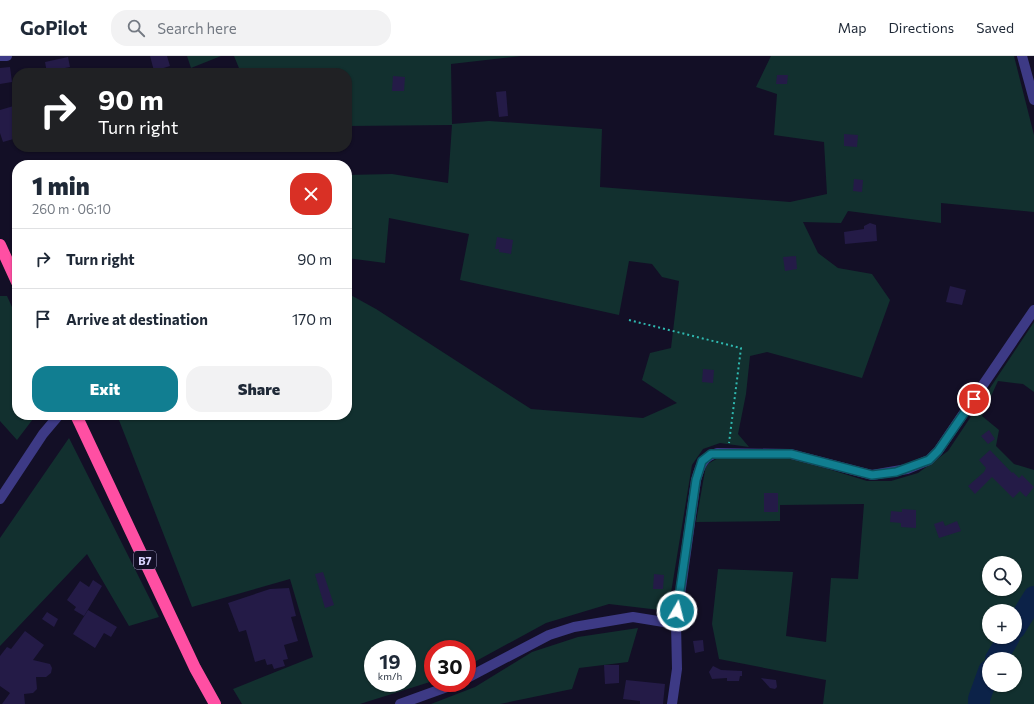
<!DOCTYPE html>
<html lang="en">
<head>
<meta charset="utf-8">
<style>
	:root { --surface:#fff; --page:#f2f2f3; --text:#1f2937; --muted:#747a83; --line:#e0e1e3; --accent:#117e91 }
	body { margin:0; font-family:Commissioner,sans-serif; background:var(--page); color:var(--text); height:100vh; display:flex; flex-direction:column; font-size:15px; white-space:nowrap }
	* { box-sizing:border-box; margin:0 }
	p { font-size:13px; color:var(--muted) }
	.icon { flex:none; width:22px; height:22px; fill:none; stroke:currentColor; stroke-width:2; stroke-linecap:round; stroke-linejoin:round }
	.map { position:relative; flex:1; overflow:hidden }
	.details { position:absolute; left:12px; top:104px; width:340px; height:260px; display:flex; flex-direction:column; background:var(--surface); border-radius:16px; box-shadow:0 1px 3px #0004 }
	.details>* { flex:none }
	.top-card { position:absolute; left:12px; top:12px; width:340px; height:84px; border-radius:16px; box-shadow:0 1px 3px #0004; background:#202124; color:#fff; overflow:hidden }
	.tools { position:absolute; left:982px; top:500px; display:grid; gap:8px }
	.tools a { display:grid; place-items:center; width:40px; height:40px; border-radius:50%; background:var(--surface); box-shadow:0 1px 3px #0004; font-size:20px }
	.speed { position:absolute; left:364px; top:584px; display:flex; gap:8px; font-size:20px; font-weight:700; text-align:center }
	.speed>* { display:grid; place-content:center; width:52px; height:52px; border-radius:50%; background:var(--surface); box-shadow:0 1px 3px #0004; line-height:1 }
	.speed small { font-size:10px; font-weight:400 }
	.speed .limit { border:6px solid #d22; background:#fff; color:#111 }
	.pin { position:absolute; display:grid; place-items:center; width:34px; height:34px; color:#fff; margin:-17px; border:2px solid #fff; border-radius:50%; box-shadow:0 1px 4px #0007 }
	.me { position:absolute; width:44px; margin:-22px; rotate:8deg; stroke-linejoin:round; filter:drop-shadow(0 0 3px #0008) }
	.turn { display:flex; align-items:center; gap:14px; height:84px; padding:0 20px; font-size:18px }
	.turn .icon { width:52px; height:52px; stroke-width:2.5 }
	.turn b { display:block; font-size:28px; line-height:34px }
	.round { display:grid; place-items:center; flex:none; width:42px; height:42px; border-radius:16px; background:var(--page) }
	.head { display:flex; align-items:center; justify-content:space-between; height:68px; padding:0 20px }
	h1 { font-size:24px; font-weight:800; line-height:30px }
	.cta { display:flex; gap:8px; margin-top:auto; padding:8px 20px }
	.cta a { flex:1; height:46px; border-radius:16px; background:var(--accent); color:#fff; font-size:16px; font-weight:800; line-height:46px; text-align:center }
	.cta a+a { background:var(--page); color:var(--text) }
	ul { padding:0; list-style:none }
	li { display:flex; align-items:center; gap:12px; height:60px; padding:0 20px; border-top:1px solid var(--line) }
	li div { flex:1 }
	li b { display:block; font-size:15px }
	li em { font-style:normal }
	header { display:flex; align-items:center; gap:24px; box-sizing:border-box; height:56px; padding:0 20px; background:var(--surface); border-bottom:1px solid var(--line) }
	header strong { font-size:19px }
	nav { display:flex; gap:22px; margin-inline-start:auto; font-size:14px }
	.search { width:280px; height:36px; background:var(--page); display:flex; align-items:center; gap:10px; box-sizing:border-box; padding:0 14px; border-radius:16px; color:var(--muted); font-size:15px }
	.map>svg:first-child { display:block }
	.green { fill:#12302f; fill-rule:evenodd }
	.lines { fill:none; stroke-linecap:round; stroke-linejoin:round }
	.river { stroke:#0c2248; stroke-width:22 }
	.building { fill:#241b47 }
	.path { stroke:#2fb8b0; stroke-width:2; stroke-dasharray:2 3; stroke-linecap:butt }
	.minor { stroke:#3d3a85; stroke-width:10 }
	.highway { stroke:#ff4fa3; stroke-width:12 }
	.route-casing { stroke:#0b525e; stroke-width:10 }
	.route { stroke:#117e91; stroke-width:7 }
	.labels { text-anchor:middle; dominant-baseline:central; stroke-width:3; stroke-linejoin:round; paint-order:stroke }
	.shield { fill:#130f26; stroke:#9e99be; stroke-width:1 }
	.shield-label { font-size:11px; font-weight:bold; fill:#d9d4ff }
</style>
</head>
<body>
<header>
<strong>GoPilot</strong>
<div class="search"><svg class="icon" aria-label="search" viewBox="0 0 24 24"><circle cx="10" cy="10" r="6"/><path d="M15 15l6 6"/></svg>Search here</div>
<nav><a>Map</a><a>Directions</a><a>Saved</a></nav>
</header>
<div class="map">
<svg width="1034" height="648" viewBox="0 0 1034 648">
	<rect width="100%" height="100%" fill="#130f26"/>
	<g class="green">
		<path d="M187,0H221L191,12Z"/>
		<path d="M234,0H521L451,8L452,68L489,65L602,73L600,131L790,146L827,138L824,86L774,79L777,38L756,31L771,0H1014L1034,79V156L941,147V167L848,155L841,167L803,166L818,197L838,212L872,218L890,244L862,322L767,296L750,300L746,338L738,378L749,391L720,387L703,393L692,409L668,555L609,548L546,567L467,610V593H433V625L360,648H242L233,633L313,601L290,523L192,551L117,359H347V237L376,253L531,353L643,362L677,347L642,324L650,297L671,292L679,225L662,221L652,208L629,205L619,259L460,224L469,178L389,162L385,207L347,202V119L392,118L448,127L452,69L347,70V17H241ZM373,593H407V627H373Z"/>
		<path d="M0,240H7L17,262V359H36L17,384L0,365Z"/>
		<path d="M1034,266V336L1023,328L998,325L982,360L999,374L996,390L1014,408L1034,414V648H823L826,624L719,603L712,568L718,513L793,516L786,580L826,586L831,522L858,523L864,448L780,449V465L696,466L706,409L718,402L790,401L867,425H891L918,417L948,395ZM989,507H1015V533H989ZM989,555H1015V581H989ZM989,603H1015V629H989Z"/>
		<path d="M69,382L159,561L129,570L87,498L0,590V482Z"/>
		<path d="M638,572L628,606L579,612L572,633L500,648H431L475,631L532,596L578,581Z"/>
	</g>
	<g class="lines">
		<g class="river">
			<path d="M1015,572L1034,541"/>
			<path d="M996,603L1009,581"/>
			<path d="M979,648V643L989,615"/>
		</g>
	</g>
	<g class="building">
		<path d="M150,0H167L170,10L154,15Z"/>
		<path d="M68,1L70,11L60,13L61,17H47L45,6Z"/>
		<path d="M10,11L12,26L0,28V12Z"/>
		<path d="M777,19H788L787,28H776Z"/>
		<path d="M393,20L405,21L404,35H392Z"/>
		<path d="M506,35L508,60L499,61L496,36Z"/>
		<path d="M17,49V61L12,63L17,82L3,86L0,77V54Z"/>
		<path d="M844,78L858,79L857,91L844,90Z"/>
		<path d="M854,123L863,124L862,136L853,135Z"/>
		<path d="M870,167L876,169L877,185L845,188L844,176L864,173V170Z"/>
		<path d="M497,181L513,184L511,198L499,196V193H495Z"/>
		<path d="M796,200L797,213L785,215L783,201Z"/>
		<path d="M950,230L966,234L962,249L946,246Z"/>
		<path d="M703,313L714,314L713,327L702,326Z"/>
		<path d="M989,374L995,383L988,388L981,380Z"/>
		<path d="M990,394L1012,417L1013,416L1019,422L1022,419L1034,431L1026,441L1020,435L1013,442L992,421L975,438L968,430L984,416L986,412L979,404Z"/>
		<rect x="764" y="437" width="14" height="19"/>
		<path d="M902,453L916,454V472L901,471V467L890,466L891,455L902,456Z"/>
		<path d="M943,465L945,470L957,465L961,475L939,482L934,468Z"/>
		<path d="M323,516L334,549L325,552L315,518Z"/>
		<path d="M654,518L664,519L663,533H653Z"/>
		<path d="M93,524L102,530L84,560L74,554L76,551L67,544L80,525L89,531Z"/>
		<path d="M289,532L296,560L291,561L298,585L284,589L288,603L283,604L285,610L274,613L272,608L267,609L265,603L255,606L246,574L239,576L228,547L270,533Z"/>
		<path d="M88,554L117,571L111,581L104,577L95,592L73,578Z"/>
		<path d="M47,556L58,563L54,571L42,563Z"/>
		<path d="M25,575L44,589L33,604L50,608L52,612L51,617L46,621H36L37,633L33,637L24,638L25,648H2L10,637L0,630V600L7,591L11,593Z"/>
		<path d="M703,584L704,595L695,597L693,585Z"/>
		<path d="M604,609H619V627L605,628Z"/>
		<path d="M713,610L721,614L742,615V620H740L739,625H727V622L712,623L709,616Z"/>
		<path d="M761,622L776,624L777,631L775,633L770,632Z"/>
		<path d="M626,624L665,628L663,648H640V645L623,643Z"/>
	</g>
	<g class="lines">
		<path class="path" d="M629,264L741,292L729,387"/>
		<g class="minor">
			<path d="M0,0H7"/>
			<path d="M1022,0L1034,44"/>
			<path d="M0,443L43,378L59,359"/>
			<path d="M467,622L549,579L574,571L633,561L676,568"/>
			<path d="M400,648L458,627"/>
			<path d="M672,648L677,613L676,568L696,424C700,411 702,401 717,397L791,398L872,419L907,413L929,404L938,395L1034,254"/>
		</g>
		<g class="highway">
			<path d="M0,189L17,226"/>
			<path d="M76,359L195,612L215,648"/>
		</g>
	</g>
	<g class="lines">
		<defs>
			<path id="route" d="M677,555L696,424L702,405L711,398H791L872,419L896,416L929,404L938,395L974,343"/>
		</defs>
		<use href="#route" class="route-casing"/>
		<use href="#route" class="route"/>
	</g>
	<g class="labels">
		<rect class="shield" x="134" y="495" width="22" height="18" rx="3"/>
		<g class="shield-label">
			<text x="145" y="504">B7</text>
		</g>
	</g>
</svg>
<div class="tools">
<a><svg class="icon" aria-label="search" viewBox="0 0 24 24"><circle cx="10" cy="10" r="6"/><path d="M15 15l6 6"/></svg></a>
<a>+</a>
<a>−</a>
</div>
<div class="speed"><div>19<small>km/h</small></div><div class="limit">30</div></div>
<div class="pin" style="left:974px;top:343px;background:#d93025"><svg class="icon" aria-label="arrive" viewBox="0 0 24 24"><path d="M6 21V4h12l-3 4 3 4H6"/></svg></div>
<svg class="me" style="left:677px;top:555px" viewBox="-20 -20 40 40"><circle r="17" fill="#117e91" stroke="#fff" stroke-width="3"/><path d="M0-11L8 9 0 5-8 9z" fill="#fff"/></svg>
<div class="top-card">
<div class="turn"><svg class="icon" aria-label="right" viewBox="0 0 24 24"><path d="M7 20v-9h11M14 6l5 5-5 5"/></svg><div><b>90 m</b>Turn right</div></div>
</div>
<section class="details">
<div class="head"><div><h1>1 min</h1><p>260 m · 06:10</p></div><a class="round" style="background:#d93025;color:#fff"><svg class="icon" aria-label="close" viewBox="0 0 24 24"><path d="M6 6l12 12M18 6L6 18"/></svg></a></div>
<ul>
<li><svg class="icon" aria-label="right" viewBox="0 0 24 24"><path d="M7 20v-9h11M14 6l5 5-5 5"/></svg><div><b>Turn right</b></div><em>90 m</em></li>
<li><svg class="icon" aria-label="arrive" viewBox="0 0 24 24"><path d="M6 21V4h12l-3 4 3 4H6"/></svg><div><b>Arrive at destination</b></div><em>170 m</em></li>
</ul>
<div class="cta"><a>Exit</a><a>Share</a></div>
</section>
</div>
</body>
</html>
